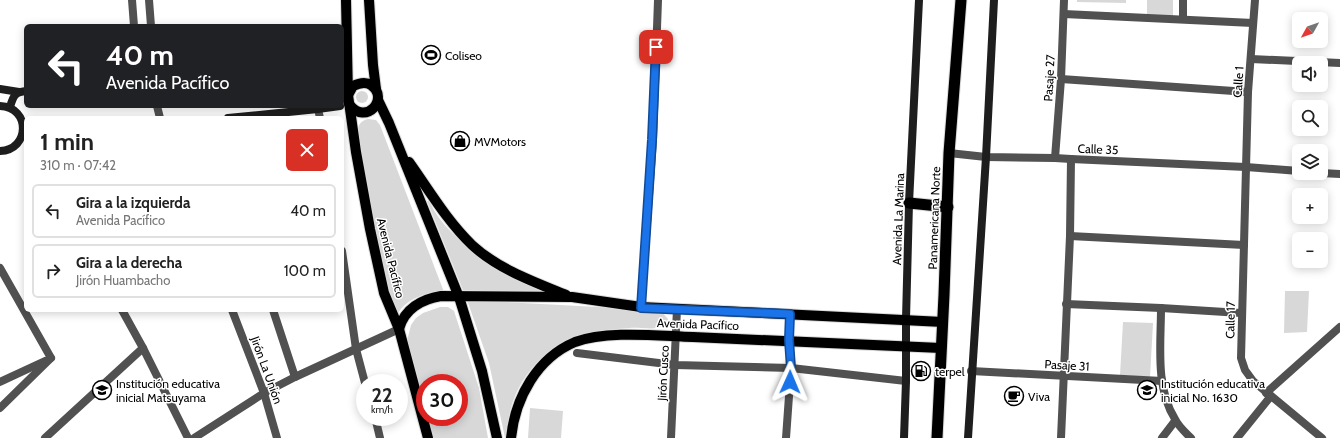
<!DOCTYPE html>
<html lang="es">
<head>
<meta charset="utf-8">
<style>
	:root { --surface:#fff; --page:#f6f6f6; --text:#222; --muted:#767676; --line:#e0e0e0 }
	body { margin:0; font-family:Cabin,sans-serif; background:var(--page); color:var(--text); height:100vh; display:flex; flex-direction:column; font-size:15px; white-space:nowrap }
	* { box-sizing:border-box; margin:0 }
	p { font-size:13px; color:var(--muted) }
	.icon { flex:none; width:22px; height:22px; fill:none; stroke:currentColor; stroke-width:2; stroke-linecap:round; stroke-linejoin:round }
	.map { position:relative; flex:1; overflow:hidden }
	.details { position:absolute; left:24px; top:116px; width:320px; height:196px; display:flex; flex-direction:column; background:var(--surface); border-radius:6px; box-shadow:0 2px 10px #0003 }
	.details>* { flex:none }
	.top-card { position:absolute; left:24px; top:24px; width:320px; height:84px; border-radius:6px; box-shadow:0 2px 10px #0003; background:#202124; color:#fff; overflow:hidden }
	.needle { width:26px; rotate:230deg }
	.controls { position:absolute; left:1292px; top:12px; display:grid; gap:8px }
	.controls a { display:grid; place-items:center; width:36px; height:36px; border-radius:6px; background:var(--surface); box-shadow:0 2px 10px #0003; font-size:20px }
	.speed { position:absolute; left:356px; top:374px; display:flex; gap:8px; font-size:20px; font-weight:700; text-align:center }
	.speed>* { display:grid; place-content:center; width:52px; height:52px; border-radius:50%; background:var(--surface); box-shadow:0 2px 10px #0003; line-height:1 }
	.speed small { font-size:10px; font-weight:400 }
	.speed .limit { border:6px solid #d22; background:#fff; color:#111 }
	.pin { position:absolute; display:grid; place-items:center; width:34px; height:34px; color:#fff; margin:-17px; border-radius:8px; box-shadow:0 2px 6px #0006 }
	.me { position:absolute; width:44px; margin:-22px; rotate:1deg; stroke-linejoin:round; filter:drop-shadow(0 0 3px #0008) }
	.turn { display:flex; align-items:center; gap:14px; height:84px; padding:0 16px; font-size:18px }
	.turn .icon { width:52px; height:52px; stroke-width:2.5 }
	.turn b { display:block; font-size:28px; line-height:34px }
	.round { display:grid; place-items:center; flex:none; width:42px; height:42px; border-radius:6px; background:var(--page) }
	.summary { display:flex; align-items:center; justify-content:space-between; height:68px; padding:0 16px }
	h1 { font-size:24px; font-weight:800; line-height:30px }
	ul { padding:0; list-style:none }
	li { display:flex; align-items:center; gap:12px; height:54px; margin:0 8px 6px; padding:0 8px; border:2px solid var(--line); border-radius:6px }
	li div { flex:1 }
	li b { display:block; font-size:15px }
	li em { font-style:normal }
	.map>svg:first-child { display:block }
	.green { fill:#d8d8d8 }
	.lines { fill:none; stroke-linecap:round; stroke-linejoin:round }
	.primary-casing { stroke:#dbdbdb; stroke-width:12 }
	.trunk-casing { stroke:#dbdbdb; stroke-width:13 }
	.minor { stroke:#515151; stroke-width:8 }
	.tertiary { stroke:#515151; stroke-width:8 }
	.secondary { stroke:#1e1e1e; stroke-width:8 }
	.primary { stroke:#000; stroke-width:10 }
	.trunk { stroke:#000; stroke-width:11 }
	.route-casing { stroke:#114b97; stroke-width:10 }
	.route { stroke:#1a73e8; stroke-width:7 }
	.labels { text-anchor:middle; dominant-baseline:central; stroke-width:3; stroke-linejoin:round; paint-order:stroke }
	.poi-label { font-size:12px; fill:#000; stroke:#fff; text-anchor:start }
	.street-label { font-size:12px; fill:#000; stroke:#fff }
</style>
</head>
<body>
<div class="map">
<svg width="1340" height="438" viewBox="0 0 1340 438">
	<rect width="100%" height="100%" fill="#fff"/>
	<g class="green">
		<path d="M1077,0H1126V3L1077,2Z"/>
		<rect x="1147" y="0" width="26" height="17"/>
		<circle cx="362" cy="97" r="6"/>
		<path d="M368,119L376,120L380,125L444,292C423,292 404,300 395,318L373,237L358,133C358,125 360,121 368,119Z"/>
		<path d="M427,201H429C452,249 506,269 550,293V294L463,290Z"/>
		<path d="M1285,291H1309L1307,332L1284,333Z"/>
		<path d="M467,300L655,310L662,312L668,319L667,323C658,332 642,327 630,328C616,329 601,330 588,333C548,342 516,377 509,417C508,424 508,431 507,438H505L489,363Z"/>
		<path d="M440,307H448L454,311L479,388L488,438H433L427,417H459V383H425V410L407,341L411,325L416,318L423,313Z"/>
		<path d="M1123,322L1153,323L1150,377L1120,375Z"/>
		<path d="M530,408L563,411L561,438H528Z"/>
	</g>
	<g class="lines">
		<defs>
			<g id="primary">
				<path d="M346,0L348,95L356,152L370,229L384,293L399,329L428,438"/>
				<path d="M369,0L373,65L376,89"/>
				<path d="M348,95L353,86C359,83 365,81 371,85C390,98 366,127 349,104"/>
				<path d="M378,100L389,123L459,297L482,371L497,438"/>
				<path d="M409,162C429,190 447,221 472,245C498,269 534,282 566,295"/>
				<path d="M399,329C404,309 422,299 441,296L572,297L641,307L943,322"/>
				<path d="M511,438C515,398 537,358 575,342C607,330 659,336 693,337C776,340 858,345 941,348"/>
			</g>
			<g id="trunk">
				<path d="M909,203L948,207"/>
				<path d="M937,438L944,295L949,153L961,0"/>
			</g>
		</defs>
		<use href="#primary" class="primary-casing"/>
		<use href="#trunk" class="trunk-casing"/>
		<g class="minor">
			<path d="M132,0L134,26"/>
			<path d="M149,0L151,26"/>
			<path d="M1183,0V19"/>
			<path d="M1255,0L1248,92L1241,358L1245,370L1253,381L1322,438"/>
			<path d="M1064,14L1253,23"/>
			<path d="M1251,59L1340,63"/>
			<path d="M1061,79L1248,92"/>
			<path d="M157,106L160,118"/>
			<path d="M949,153L986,157L1055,158L1071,159L1246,167L1299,171"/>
			<path d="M1055,158L1061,79L1064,0"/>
			<path d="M1321,173L1340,174"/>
			<path d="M1070,236L1244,245"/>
			<path d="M0,268L51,358"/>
			<path d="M1066,304L1161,308L1241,313"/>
			<path d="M641,307L653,140L658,0"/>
			<path d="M1161,308C1161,344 1155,387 1175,419C1178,426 1185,432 1191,438"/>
			<path d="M122,310L143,348L188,438"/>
			<path d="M232,310L264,393L277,438"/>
			<path d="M273,310L295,377"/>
			<path d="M577,353L675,365L791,368L906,381"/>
			<path d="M971,371L1162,381"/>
			<path d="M0,382L45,361"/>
			<path d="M1266,393L1340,327"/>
			<path d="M0,408L51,358"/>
			<path d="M45,438L143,348"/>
			<path d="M194,438L264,393L295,377L399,329"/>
			<path d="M671,438L677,309"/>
			<path d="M786,438L791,368L789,340L790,314"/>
			<path d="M1061,438L1070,236L1071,159"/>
			<path d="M1162,438L1175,421"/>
			<path d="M1237,438L1271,396"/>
		</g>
		<g class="tertiary">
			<path d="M318,109L320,118"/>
			<path d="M342,251L356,349L365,383"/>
			<path d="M375,417L380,438"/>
		</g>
		<g class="secondary">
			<path d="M0,89L19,92"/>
			<path d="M0,106C31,107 30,150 0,151"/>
			<path d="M10,107C13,97 14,92 26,91"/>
			<path d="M228,118L318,109L340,106"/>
			<path d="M904,438L906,381V319L909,203L919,0"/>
			<path d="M968,438L986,157L994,0"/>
		</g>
		<use href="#primary" class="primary"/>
		<use href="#trunk" class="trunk"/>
	</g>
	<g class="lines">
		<defs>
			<path id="route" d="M656,47L652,140L641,308L790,314L789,340L791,368L790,382"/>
		</defs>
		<use href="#route" class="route-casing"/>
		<use href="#route" class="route"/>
	</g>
	<defs>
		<symbol id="stadium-ring" viewBox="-11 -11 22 22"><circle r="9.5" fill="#fff" stroke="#000" stroke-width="1.5"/><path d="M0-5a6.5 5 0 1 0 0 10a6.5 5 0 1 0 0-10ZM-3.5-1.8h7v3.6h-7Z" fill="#000"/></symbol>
		<symbol id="shop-ring" viewBox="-11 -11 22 22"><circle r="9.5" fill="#fff" stroke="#000" stroke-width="1.5"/><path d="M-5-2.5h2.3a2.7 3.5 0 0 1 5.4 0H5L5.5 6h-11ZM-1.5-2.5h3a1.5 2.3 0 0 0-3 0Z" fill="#000"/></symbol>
		<symbol id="fuel-ring" viewBox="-11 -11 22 22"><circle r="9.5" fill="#fff" stroke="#000" stroke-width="1.5"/><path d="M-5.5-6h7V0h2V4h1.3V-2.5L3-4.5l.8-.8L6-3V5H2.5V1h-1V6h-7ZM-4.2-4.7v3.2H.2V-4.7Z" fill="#000"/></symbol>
		<symbol id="school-ring" viewBox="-11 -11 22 22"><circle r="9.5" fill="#fff" stroke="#000" stroke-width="1.5"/><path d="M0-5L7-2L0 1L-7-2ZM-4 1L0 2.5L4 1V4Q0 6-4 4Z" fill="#000"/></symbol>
		<symbol id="cafe-ring" viewBox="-11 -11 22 22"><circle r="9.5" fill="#fff" stroke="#000" stroke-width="1.5"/><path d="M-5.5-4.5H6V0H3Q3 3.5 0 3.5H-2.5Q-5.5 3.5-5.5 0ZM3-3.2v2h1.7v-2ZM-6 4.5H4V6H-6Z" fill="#000"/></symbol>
	</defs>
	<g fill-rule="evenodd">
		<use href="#stadium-ring" x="420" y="44" width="22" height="22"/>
		<use href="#shop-ring" x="449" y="130" width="22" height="22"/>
		<use href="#fuel-ring" x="910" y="360" width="22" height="22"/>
		<use href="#school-ring" x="91" y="379" width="22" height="22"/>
		<use href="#school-ring" x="1136" y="379" width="22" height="22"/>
		<use href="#cafe-ring" x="1003" y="385" width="22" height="22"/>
	</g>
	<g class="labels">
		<g class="poi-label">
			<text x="445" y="55">Coliseo</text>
			<text x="474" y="141">MVMotors</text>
			<text x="935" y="371">terpel</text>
			<text x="116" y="383">Institución educativa<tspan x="116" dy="14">inicial Matsuyama</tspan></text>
			<text x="1161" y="383">Institución educativa<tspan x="1161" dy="14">inicial No. 1630</tspan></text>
			<text x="1028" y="396">Viva</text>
		</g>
		<g class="street-label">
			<text transform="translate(1049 78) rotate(-87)">Pasaje 27</text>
			<text transform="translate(1238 82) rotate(-86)">Calle 1</text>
			<text transform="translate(1098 149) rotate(2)">Calle 35</text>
			<text transform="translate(934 218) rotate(-88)">Panamericana Norte</text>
			<text transform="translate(898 219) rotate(-88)">Avenida La Marina</text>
			<text transform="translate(391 258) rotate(76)">Avenida Pacífico</text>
			<text transform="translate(1230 320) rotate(-89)">Calle 17</text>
			<text transform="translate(698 324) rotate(2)">Avenida Pacífico</text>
			<text transform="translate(1067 365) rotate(3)">Pasaje 31</text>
			<text transform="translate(267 370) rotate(70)">Jirón La Unión</text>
			<text transform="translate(663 373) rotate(-87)">Jirón Cusco</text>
		</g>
	</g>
</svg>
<div class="controls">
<a><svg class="needle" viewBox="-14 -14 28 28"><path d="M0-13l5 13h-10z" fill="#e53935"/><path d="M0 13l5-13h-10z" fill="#767676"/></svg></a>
<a><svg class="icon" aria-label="sound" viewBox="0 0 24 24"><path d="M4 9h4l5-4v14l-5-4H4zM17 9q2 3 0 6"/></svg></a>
<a><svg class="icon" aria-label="search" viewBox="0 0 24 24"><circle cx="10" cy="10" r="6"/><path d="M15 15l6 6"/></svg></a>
<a><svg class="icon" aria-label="layers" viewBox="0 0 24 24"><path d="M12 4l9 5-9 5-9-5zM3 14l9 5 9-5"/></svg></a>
<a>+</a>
<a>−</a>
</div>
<div class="speed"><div>22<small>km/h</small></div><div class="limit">30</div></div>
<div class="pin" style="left:656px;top:47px;background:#d93025"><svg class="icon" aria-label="arrive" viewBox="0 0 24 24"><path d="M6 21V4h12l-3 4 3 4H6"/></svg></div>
<svg class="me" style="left:790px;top:382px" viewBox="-20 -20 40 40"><path d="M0-17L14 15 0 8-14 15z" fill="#1a73e8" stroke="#fff" stroke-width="4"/></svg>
<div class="top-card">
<div class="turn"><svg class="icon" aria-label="left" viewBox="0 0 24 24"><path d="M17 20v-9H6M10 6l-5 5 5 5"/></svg><div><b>40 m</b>Avenida Pacífico</div></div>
</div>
<section class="details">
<div class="summary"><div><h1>1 min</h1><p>310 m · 07:42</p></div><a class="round" style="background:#d93025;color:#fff"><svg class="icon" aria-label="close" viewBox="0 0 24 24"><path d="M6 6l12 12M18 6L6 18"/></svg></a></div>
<ul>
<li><svg class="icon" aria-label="left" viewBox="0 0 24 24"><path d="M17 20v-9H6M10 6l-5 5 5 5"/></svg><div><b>Gira a la izquierda</b><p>Avenida Pacífico</p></div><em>40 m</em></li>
<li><svg class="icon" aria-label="right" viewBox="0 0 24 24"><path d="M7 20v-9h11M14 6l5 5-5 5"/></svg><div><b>Gira a la derecha</b><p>Jirón Huambacho</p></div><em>100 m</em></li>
</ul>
</section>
</div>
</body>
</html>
